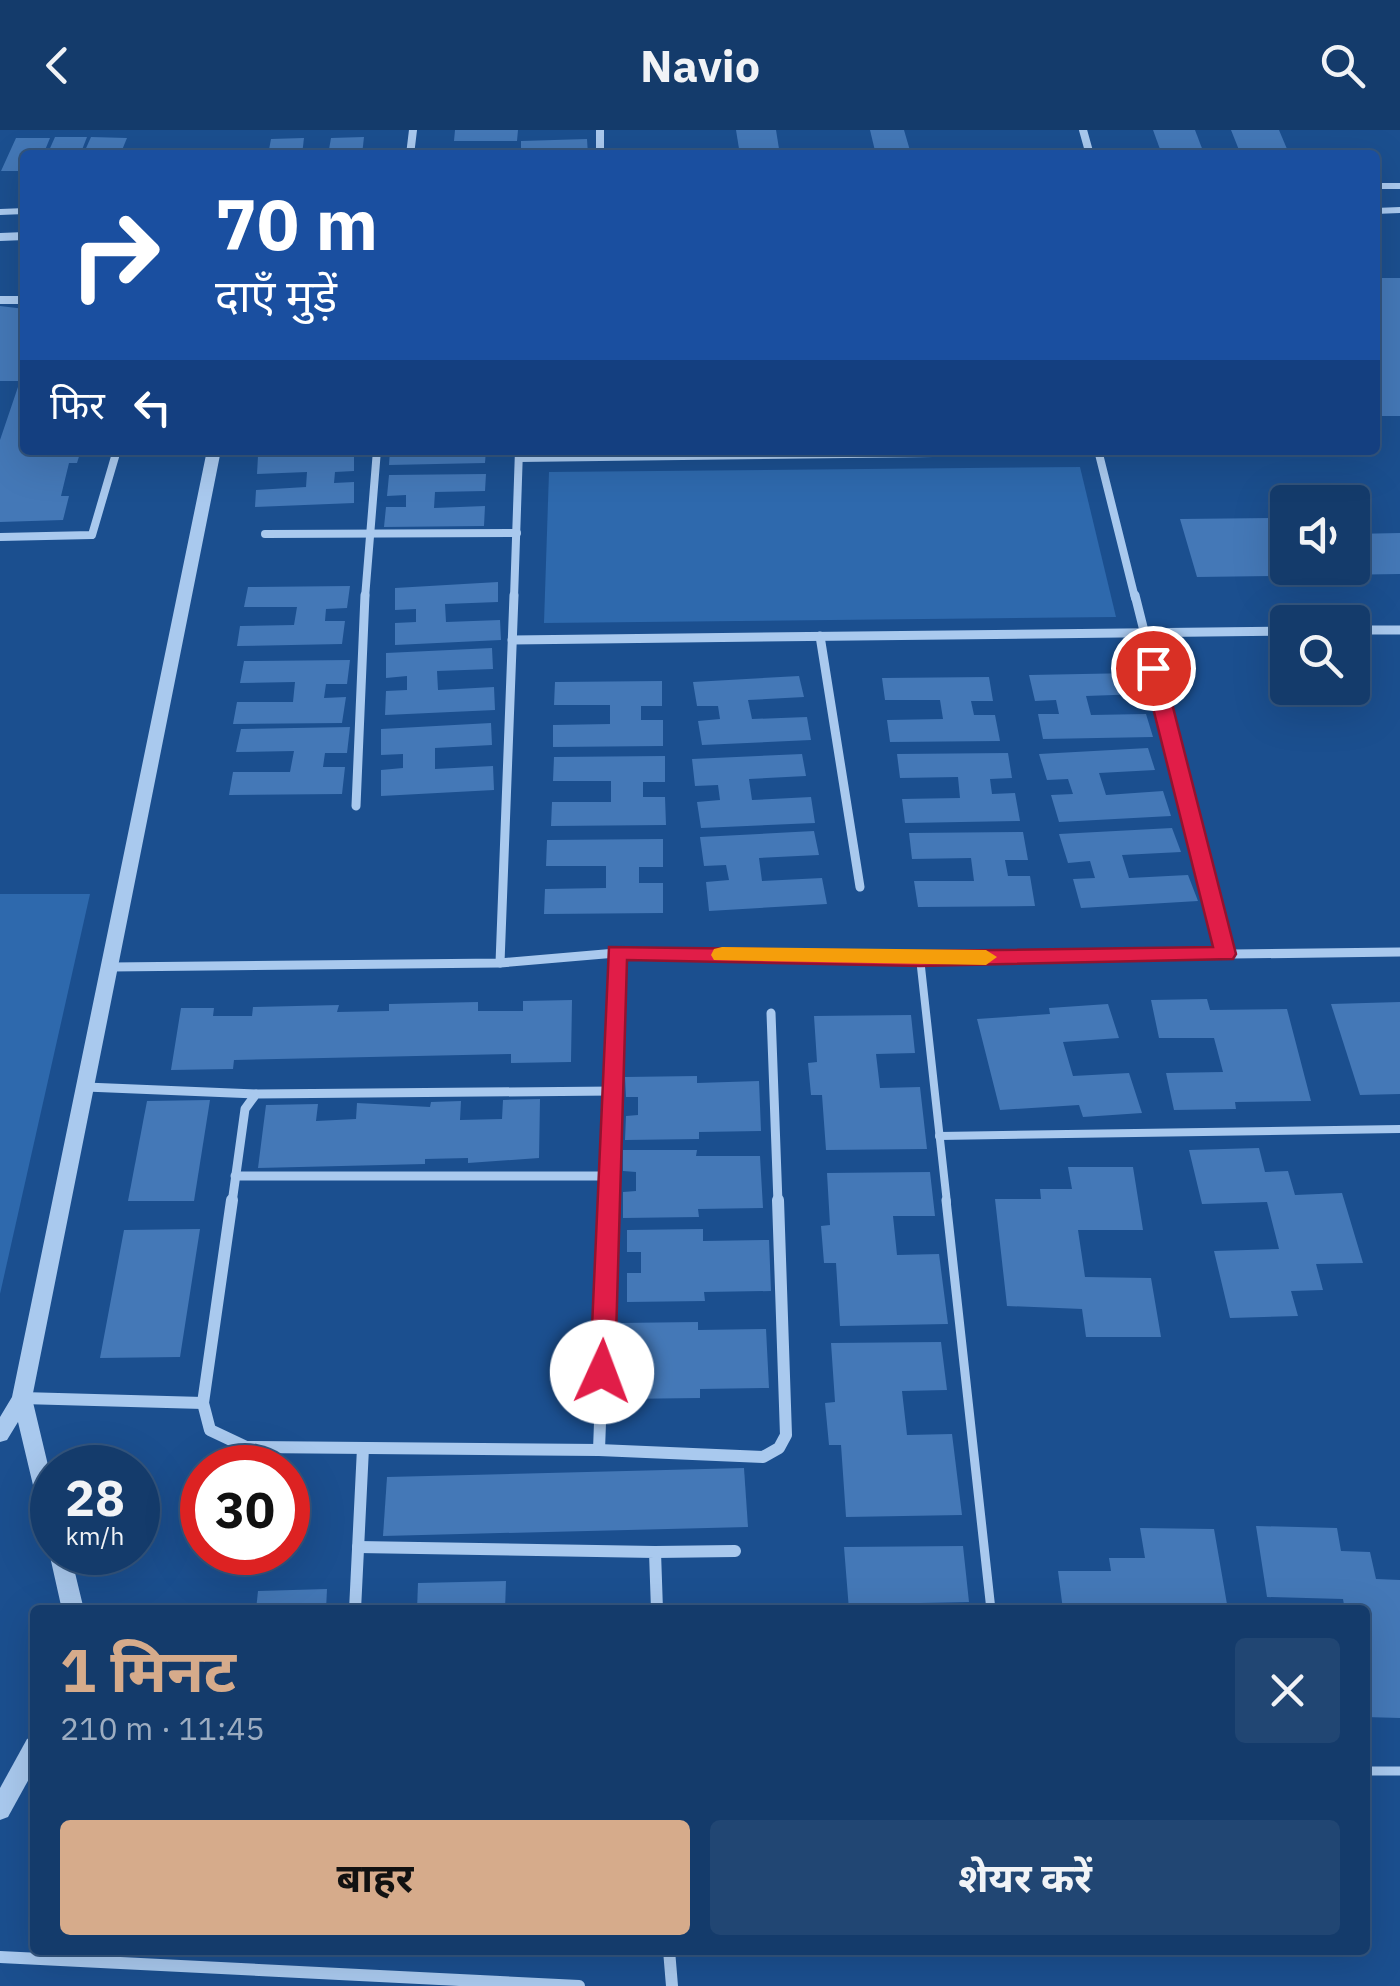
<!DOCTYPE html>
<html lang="hi">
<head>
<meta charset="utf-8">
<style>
	:root { --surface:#143b6b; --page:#214673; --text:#f1f3f6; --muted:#9dadc1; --line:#33557e; --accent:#d6ab8b }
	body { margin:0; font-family:"IBM Plex Sans","Noto Sans Devanagari",sans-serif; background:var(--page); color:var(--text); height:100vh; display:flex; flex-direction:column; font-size:38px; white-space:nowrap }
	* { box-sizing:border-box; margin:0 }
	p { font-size:32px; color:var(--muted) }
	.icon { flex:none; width:55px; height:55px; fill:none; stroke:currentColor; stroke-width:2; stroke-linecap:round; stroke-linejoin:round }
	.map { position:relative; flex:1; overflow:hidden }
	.sheet { position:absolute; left:30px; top:1475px; width:1340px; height:350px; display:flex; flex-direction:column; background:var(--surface); border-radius:10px; box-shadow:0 10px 40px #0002,0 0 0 2px var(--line) }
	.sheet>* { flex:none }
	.guide { position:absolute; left:20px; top:20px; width:1360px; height:305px; border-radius:10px; box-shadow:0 10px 40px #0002,0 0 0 2px var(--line); background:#1a4fa0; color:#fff; overflow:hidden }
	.controls { position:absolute; left:1270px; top:355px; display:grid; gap:20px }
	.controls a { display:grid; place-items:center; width:100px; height:100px; border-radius:10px; background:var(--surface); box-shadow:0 10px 40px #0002,0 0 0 2px var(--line); font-size:50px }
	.speed { position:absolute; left:30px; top:1315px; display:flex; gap:20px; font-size:50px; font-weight:700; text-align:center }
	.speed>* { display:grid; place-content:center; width:130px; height:130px; border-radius:50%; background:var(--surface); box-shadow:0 10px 40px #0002,0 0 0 2px var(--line); line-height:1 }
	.speed small { font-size:25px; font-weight:400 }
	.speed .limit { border:15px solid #d22; background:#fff; color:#111 }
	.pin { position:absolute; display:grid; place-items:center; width:85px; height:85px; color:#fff; margin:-42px; border:5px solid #fff; border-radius:50%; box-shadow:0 2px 10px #0007 }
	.me { position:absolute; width:110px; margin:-55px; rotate:2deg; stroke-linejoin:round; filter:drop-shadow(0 0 8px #0008) }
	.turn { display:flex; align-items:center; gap:35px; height:210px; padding:0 30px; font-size:45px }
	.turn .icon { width:130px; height:130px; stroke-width:2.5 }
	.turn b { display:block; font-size:70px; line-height:85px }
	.then { display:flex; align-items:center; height:95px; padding:0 30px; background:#0003; gap:20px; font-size:38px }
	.round { display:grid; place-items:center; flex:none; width:105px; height:105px; border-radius:10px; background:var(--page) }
	.summary { display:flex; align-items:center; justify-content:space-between; height:170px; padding:0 30px }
	h1 { font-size:60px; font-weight:700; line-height:75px; color:var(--accent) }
	.action { display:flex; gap:20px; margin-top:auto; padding:20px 30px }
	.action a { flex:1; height:115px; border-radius:10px; background:var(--accent); color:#111; font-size:40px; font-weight:700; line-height:115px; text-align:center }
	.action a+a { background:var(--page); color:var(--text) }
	header { display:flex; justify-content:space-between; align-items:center; height:130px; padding:0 30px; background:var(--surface); font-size:45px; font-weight:700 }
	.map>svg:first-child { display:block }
	.green { fill:#2e69ad }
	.building { fill:#4478b7 }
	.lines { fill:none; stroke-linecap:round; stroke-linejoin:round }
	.service-far1 { stroke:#a9c9ee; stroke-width:8 }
	.service { stroke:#a9c9ee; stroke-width:9 }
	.minor-far2 { stroke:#a9c9ee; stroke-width:8 }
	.minor-far1 { stroke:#a9c9ee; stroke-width:9 }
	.minor { stroke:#a9c9ee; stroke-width:12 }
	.tertiary { fill:#a9c9ee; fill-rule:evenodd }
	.route { fill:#e11d48; stroke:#92132f; stroke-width:2.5 }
	.slow { fill:#f59e0b }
</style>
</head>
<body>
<header><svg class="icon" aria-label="back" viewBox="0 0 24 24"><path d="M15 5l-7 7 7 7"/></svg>Navio<svg class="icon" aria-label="search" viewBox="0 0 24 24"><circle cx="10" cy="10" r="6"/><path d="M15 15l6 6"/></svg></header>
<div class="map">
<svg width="1400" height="1856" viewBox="0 0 1400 1856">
	<rect width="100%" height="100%" fill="#1b4f8f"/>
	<g class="green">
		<path d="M1080,337L1116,487L544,493L549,342Z"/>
		<path d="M0,764H90L0,1164Z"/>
	</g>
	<g class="building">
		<path d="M455,0H518L517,11H454Z"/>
		<path d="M736,0H776L780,25H740Z"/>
		<path d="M870,0H904L911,24L876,25Z"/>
		<path d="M1153,0H1195L1203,21L1161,22Z"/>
		<path d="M1231,0H1279L1287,19L1239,20Z"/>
		<path d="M55,7H87L80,25H47Z"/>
		<path d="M91,7L127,8L120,25H83Z"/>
		<path d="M364,7L362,25H328L331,8Z"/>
		<path d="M16,8H50L43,25H25V41H1Z"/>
		<path d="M304,8L302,25H268L271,9Z"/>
		<path d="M587,9L588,25H521V11Z"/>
		<rect x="1375" y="148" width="25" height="138"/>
		<path d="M0,176L25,179V320H81L77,333H69L61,366H69L63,390L0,392V310L20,251H0Z"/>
		<path d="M390,320H486L485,333L389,335Z"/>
		<path d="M354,322V341L335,342L334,353L354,352V373L255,377L256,360L306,357L307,342L257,344L258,326Z"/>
		<path d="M486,344L485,361L435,362L434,378L485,376L484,396L384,397L386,377H406V365L387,366L389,345Z"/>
		<path d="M1281,388L1288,405V438H1352V404L1400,403V444L1197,447L1180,389Z"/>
		<path d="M498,452V472L445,474L446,492L500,490L501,510L395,515V493L416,492V479L395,480V458Z"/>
		<path d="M350,456L347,478L326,479L325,491H345L342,514L237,516L240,496L294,495L297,477H244L248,457Z"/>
		<path d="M492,518L493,539L437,541L438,560L494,557L495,580L385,585L386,561L407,560V546L386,548V523Z"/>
		<path d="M350,530L347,554H326L324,568L346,567L342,593L233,594L237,572H293L295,552L240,553L244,531Z"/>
		<path d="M1135,543L1141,564L1086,566L1091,585L1146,584L1153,607L1043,609L1038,584H1059L1056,570L1035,571L1029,545Z"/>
		<path d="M799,546L804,567L748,570L752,589L807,587L811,610L702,615L698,591L720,589L718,576H697L693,552Z"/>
		<path d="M989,547L993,571H971L974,585H995L1000,611L890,612L887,590L943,589L940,570H885L882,548Z"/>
		<path d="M662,551V576H641V590H663V616L553,617V595L610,594V575H554L555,552Z"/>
		<path d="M491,593L492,615L435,618V639L493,636L494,660L381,666V640L403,638V624L381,625V599Z"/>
		<path d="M350,597L347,623H325L323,637H345L342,664L229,665L233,642H290L294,621L236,622L241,599Z"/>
		<path d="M1148,618L1155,640L1099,643L1106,665L1163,661L1171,686L1059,692L1051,665L1073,664L1068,649L1047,650L1039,624Z"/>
		<path d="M1008,623L1012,648L990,649L992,664L1015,663L1020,691L905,693L902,669L960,668L958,647L900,648L897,624Z"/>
		<path d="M802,624L806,646L749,649L752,670L811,667L815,693L701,698L697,672L720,670L718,655L695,656L692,629Z"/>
		<path d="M665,626V652H643V667H665L666,695L551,696L552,672H611V651H553L554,627Z"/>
		<path d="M1172,698L1181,722L1122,725L1129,748L1188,745L1198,771L1081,778L1073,749L1095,748L1090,731L1068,733L1059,704Z"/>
		<path d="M814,701L819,725L759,728L762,751L822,748L827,774L709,781L706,752L729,750L726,735L704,736L700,707Z"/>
		<path d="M1023,702L1028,730H1005L1008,746H1030L1035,776L918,777L914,751H974L971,728L912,729L909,703Z"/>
		<path d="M663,709V737H639V753H663V783L544,784L545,759L606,758V736H546L547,710Z"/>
		<path d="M1207,869L1210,880L1287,879L1311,971L1235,972L1236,979L1174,980L1166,943L1223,942L1214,908H1159L1151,870Z"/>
		<path d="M572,870L571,932L511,933V924L234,930L233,939L171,940L181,878H214L213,886H252L253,877L339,875L337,882L389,881V874L478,872V881H523V871Z"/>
		<path d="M1400,872V964L1360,965L1331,874Z"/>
		<path d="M1108,874L1119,908L1063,912L1073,946L1129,943L1142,983L1083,987L1079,975L1000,980L977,889L1050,884L1049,878Z"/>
		<path d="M911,885L915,923L876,924L880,958L920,957L927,1019L826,1020L822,965H811L808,933L817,932L814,886Z"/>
		<path d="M697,946V953L759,951L761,1001L699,1002V1009L625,1010L626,986L638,985V967H626L625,947Z"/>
		<path d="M540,969L539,1028L468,1033V1028L425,1029V1034L258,1038L266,975L318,974L316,991L356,989L357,973L430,977L431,972L461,971L460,990L502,989L503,970Z"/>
		<path d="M210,970L194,1071H128L147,971Z"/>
		<path d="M1259,1018L1265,1042L1288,1041L1295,1065L1342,1063L1363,1133L1316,1134L1323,1160L1291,1161L1298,1186L1230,1188L1214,1121L1279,1119L1267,1072L1202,1074L1189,1020Z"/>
		<path d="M623,1020H697L696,1026H760L763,1078L698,1079L699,1087L623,1088V1062L636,1061V1042L623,1041Z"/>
		<path d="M1068,1037H1133L1143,1100H1078L1085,1147L1151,1148L1161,1207H1086L1082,1179L1007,1176L995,1069H1041L1040,1059H1072Z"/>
		<path d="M930,1042L935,1086H893L897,1125L939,1124L948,1194L840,1196L836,1133H824L821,1096L830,1095L827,1043Z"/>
		<path d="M200,1099L180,1227L100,1228L124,1100Z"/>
		<path d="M703,1099V1111L769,1110L771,1161L704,1162L705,1171L627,1172V1143H641V1122H627V1100Z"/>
		<path d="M698,1192V1200L766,1199L769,1258L700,1259V1268L619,1269V1239H634L633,1217H619V1193Z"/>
		<path d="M941,1212L947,1260L902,1261L907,1305L952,1304L962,1385L846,1387L841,1315H829L825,1273L835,1272L831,1213Z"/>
		<path d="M744,1338L748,1397L383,1406L387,1347Z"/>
		<path d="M1256,1396L1337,1398L1341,1421L1370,1422L1376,1449L1400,1450V1588L1365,1587V1480H1345L1343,1469L1267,1467Z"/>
		<path d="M1140,1398L1214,1399L1228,1480H1063L1058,1441H1111L1109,1428H1145Z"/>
		<path d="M963,1416L969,1472L921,1473L922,1480H849L844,1417Z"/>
		<path d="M506,1451L505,1480H417L418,1453Z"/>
		<path d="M327,1459L326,1480H256L258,1461Z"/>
		<path d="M788,1473V1480H705V1476Z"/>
	</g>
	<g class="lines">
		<g class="service-far1">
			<path d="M920,828L947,1073"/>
			<path d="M939,1006L1400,999"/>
		</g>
		<g class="service">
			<path d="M946,1070L991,1480"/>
			<path d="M1365,1641H1400"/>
		</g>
		<g class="minor-far2">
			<path d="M600,0V25"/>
			<path d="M1083,0L1090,25"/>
			<path d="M410,25L413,0"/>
			<path d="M0,170H25"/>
			<path d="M1098,320L1135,468"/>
			<path d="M519,328L1098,321"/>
			<path d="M265,404L517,403"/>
			<path d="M0,407L92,405L117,320"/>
			<path d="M365,468L377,320"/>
			<path d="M514,468L519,320"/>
		</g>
		<g class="minor-far1">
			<path d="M1135,465L1225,824"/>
			<path d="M1352,500H1400"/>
			<path d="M820,506L860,757"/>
			<path d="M512,510L1288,501"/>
			<path d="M356,676L365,465"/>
			<path d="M500,833L514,465"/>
			<path d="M111,837L500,833L616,823L920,828L1400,822"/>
			<path d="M771,883L778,1073"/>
			<path d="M86,957L256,964"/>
			<path d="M235,1046H611"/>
			<path d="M232,1073L245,979L256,964L614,961"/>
			<path d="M607,1073L616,823"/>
		</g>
		<g class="minor">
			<path d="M232,1070L203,1273L210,1300L246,1317L599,1320L763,1327L779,1318L786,1305L778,1070"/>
			<path d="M22,1268L203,1273"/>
			<path d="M599,1320L608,1070"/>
			<path d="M358,1417L655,1422L657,1480"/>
			<path d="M655,1422L735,1421"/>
			<path d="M355,1480L363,1318"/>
			<path d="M669,1820L672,1856"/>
			<path d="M0,1827L579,1856"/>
		</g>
		<g class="tertiary">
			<rect x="1375" y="53" width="25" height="6"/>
			<path d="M1400,77V83L1375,84V78Z"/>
			<path d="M25,78V84L0,85V79Z"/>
			<path d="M25,102V110L0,111V103Z"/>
			<path d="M207,320H221L32,1268L52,1352V1402L45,1399L42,1393L18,1292L7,1310L0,1312V1287L12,1267Z"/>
			<path d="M52,1415V1422H70L84,1480H62L49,1422Z"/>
			<path d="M35,1606V1638L8,1687L0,1690V1658L27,1609Z"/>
		</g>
	</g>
	<path class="route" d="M1153,533L1163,538L1236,824L1233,829L920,836L627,830L615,1242L612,1249H593L590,1242L609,817L920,821L1213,817L1143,538Z"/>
	<path class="slow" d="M722,817L986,820L997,827L986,835L714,830L711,825L714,819Z"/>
</svg>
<div class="controls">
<a><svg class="icon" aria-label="sound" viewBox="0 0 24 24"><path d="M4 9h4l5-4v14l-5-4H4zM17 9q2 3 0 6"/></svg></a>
<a><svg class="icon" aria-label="search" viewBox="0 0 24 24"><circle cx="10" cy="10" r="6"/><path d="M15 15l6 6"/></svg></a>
</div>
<div class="speed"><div>28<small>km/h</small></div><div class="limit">30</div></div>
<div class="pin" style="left:1153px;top:538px;background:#d93025"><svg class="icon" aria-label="arrive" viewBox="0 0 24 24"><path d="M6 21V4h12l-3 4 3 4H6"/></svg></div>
<svg class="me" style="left:602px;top:1242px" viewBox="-20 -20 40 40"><circle r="19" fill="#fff"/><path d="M0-13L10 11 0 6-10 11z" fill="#e11d48"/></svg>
<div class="guide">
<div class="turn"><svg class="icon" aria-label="right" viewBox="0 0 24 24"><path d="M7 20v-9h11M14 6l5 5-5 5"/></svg><div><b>70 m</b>दाएँ मुड़ें</div></div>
<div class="then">फिर<svg class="icon" aria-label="left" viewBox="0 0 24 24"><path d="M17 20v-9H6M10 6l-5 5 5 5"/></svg></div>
</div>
<section class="sheet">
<div class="summary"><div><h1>1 मिनट</h1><p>210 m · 11:45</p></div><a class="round"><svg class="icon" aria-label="close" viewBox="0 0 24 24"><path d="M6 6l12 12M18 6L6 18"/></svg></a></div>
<div class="action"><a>बाहर</a><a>शेयर करें</a></div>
</section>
</div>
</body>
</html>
